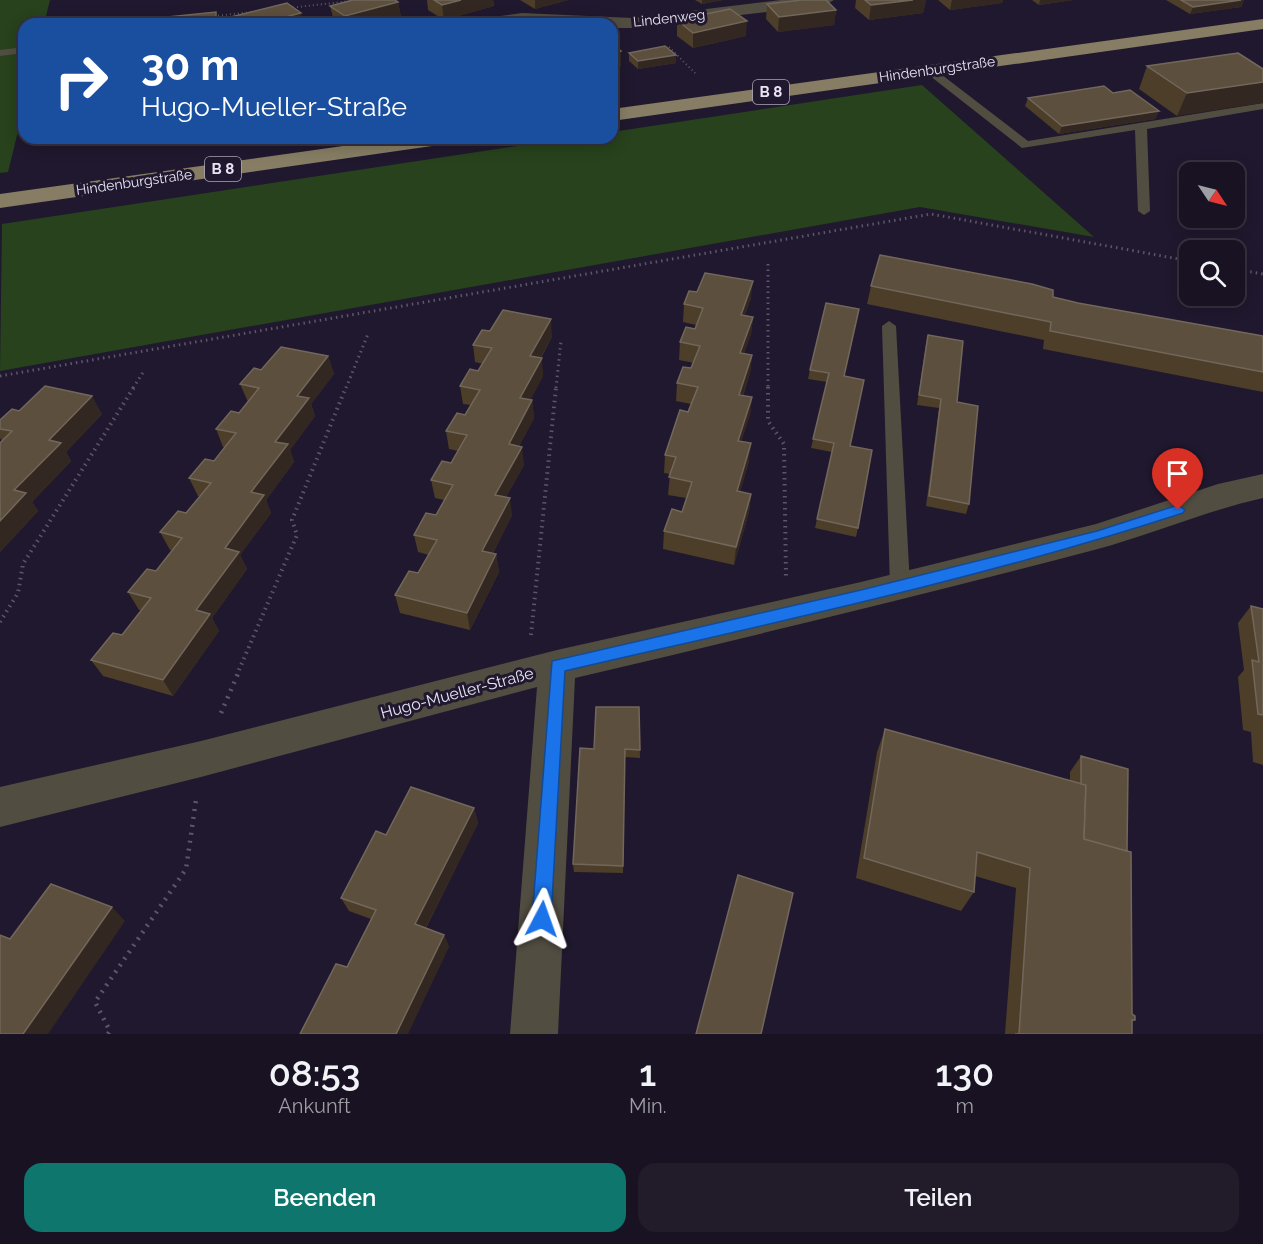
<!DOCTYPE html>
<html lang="de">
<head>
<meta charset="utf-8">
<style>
	:root { --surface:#181222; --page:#211b2a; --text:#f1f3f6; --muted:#9f9ea5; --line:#363240; --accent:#0f766e }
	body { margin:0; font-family:Raleway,sans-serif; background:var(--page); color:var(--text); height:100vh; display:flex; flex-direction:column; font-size:22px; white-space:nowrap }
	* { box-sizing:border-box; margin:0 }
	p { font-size:20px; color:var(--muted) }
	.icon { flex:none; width:33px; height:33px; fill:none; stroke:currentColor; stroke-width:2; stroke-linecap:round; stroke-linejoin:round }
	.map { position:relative; height:1034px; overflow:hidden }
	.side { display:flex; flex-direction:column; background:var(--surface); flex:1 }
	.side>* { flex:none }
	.top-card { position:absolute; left:18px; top:18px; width:600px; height:126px; border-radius:18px; box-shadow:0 3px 15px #0003,0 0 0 2px var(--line); background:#1a4fa0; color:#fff; overflow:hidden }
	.needle { width:39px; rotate:125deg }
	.tools { position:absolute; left:1179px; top:162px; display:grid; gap:12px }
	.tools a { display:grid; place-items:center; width:66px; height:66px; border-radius:12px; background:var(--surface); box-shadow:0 3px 15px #0003,0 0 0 2px var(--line); font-size:30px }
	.pin { position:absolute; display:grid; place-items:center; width:51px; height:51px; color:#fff; margin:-62px -26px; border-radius:50% 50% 50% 0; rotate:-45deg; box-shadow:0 0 6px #0007 }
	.pin .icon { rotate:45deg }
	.me { position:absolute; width:66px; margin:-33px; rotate:4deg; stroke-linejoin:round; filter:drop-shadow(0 0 4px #0008) }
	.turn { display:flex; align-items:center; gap:21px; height:126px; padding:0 24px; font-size:27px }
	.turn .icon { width:78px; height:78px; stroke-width:2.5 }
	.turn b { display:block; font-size:42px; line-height:51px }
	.eta { display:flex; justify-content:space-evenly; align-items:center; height:102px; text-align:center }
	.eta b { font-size:36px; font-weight:600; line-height:42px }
	.button { display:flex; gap:12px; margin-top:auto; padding:12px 24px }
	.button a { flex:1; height:69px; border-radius:18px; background:var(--accent); color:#fff; font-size:24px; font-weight:600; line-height:69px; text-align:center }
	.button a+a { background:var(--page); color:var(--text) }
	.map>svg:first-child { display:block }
	.green { fill:#27421c }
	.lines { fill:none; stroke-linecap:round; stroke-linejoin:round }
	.path-far3 { stroke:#5d566a; stroke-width:2; stroke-dasharray:1 3; stroke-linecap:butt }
	.path-far2 { stroke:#5d566a; stroke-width:3; stroke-dasharray:1.5 4; stroke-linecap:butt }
	.path-far1 { stroke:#5d566a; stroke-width:4; stroke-dasharray:1.5 4.5; stroke-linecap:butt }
	.path { stroke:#5d566a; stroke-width:4.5; stroke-dasharray:2 6; stroke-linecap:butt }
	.service { fill:#524d41; fill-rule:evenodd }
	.minor { fill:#524d41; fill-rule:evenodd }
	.primary { fill:#867d64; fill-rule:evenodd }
	.wall { fill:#4c3e28 }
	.shaded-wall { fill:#332721 }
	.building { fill:#5d4f3e; stroke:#72675b; stroke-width:1.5 }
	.route { fill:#1a73e8; stroke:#114b97; stroke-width:1.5 }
	.labels { text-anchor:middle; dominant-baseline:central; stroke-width:6; stroke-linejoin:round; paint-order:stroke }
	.far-street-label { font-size:14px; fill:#e8e4f4; stroke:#20182e }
	.shield { fill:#20182e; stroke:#aca7b9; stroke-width:1.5 }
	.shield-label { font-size:15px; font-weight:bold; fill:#e8e4f4 }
	.street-label { font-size:16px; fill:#e8e4f4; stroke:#20182e }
</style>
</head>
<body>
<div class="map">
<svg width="1263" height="1034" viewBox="0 0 1263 1034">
	<rect width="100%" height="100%" fill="#20182e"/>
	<g class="green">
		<path d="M0,0H50L44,24H24V49L0,51Z"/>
		<path d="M24,52V107L8,172L0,173V55Z"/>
		<path d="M922,85L1094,237L920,207L0,371L2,224L570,138H612V132Z"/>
	</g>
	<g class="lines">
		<g class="path-far3">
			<path d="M289,8L360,0"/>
			<path d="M214,16L252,12"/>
			<path d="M145,24L162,22"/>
			<path d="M669,47L697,75"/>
		</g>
		<g class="path-far2">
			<path d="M768,264V388"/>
			<path d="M1234,269L1263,274"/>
			<path d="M0,376L931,214L1190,261"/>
			<path d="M133,388L144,371"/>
			<path d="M346,388L368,334"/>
			<path d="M556,388L561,341"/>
		</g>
		<g class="path-far1">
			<path d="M768,387V421L784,444L786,577"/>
			<path d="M0,622L18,593L23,564L134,387"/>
			<path d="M531,635L556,387"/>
			<path d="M239,670L297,535L292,520L346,387"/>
		</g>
		<g class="path">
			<path d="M221,713L240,669"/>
			<path d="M108,1034L110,1031L95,1002L186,869L196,800"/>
		</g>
		<g class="service">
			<path d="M24,47V53L0,56V50Z"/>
			<path d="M925,68H933L1028,141L1263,103V109L1147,129L1150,211L1144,215L1138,211L1135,130L1022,148L925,72Z"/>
			<path d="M889,321L896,326L910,586L907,591L900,594L893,591L890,586L882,326Z"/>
		</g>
		<g class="minor">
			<path d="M781,0H834L825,5L632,28H612V24H469L478,19L522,13L632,18Z"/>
			<path d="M1263,474V498C1205,511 1151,535 1094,550C922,595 749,637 575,678L558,1034H510L537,687L201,777L0,827V787L201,741L557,650L861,582L1096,524L1218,484Z"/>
		</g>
		<g class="primary">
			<path d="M1263,19V29L612,121V109Z"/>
			<path d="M400,138H457L454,143L446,144L0,208V194Z"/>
		</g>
	</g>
	<g class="wall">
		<path d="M427,0H493L494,6L444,20L428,10Z"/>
		<path d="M520,0H568L535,9Z"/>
		<path d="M695,0H723L702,4Z"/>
		<path d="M856,0H926L923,13L869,20L855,8Z"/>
		<path d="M938,0H1003L1002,3L950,10Z"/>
		<path d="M1032,0H1073L1039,5Z"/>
		<path d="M1166,0H1244L1241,7L1190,14Z"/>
		<path d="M398,2L401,17L375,24H338L334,21L330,6Z"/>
		<path d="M767,4L836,10L834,25L778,32L766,19Z"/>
		<path d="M231,17L303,24H233Z"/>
		<path d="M677,20L746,36L693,48L677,36Z"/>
		<path d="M629,53L676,63L638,69L629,61Z"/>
		<path d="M1238,53L1177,116L1139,89L1147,66Z"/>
		<path d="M1113,93L1159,111L1155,119L1059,134L1025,106L1028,98Z"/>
		<path d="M871,286L1053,297L1078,303L1263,336V392L1043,349L1044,340L867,304Z"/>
		<path d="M751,298L745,315L753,317L751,334L744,354L752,355L750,373L743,396L752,397L750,415L741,441L749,461L740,492L751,494L749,512L734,565L663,549L664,531L682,512L686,498L668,495L670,474L664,473L665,455L688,412L691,404L676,401L677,383L691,368L694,363L679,360L680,342L695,329L696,325L683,322L684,304Z"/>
		<path d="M490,331L552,337L541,358L543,376L530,400H532L534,418L519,446L524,465L506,497L512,515L493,553L496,554L499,572L470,630L400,613L395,595L418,573L429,555L418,552L414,535L436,515L444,500L435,498L431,480L451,463L458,451L449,449L446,431L465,415L471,405L463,404L460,386L478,371L483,364L475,362L473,345Z"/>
		<path d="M928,335L957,402L969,504L966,514L926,506L939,408L917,405L926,344Z"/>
		<path d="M328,356L334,374L311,404L315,416L290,450L294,462L266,500L271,513L240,555L247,569L212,618L219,631L173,696L103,676L91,660L122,635L142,610H139L128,592L156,571L172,550H170L160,532L186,513L200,496H198L189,478L214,461L225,447H223L216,429L239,413L248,402L240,384L261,370Z"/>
		<path d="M810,370L845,376L858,528L856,537L815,528L832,452L811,448L827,382L808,379Z"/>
		<path d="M19,411L102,414L66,452L71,461L32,502L38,511L0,552L2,441L0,438V420Z"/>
		<path d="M1251,606L1263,609V765L1253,762L1251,732L1243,730L1238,677L1244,670L1238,623Z"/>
		<path d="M639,707L640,758L625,757L623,873L574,872L573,864L594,749Z"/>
		<path d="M885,729L1070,781V772L1081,756L1127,851L1132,1014L1135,1020L1132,1022V1034H1005L1016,888L975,876L974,892L961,911L856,878L877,752Z"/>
		<path d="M474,808L478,823L426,928L444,935L449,947L347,967L371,919L349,911L341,898L386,835Z"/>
	</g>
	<g class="shaded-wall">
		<path d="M461,0H493L494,6L444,20L442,5Z"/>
		<path d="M535,0H568L535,9Z"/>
		<path d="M702,0H723L702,4Z"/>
		<path d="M913,0H926L923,13L869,20L871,5Z"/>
		<path d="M952,0H1003L1002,3L950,10Z"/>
		<path d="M1040,0H1073L1039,5Z"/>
		<path d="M1241,0H1244L1241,7L1190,14L1193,7Z"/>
		<path d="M398,2L401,17L375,24H346L345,16Z"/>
		<path d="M836,10L834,25L778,32L779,17Z"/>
		<path d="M216,12L218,24H175Z"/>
		<path d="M301,13L303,24H259Z"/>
		<path d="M747,21L746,36L693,48V33Z"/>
		<path d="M621,51V67L612,69V54Z"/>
		<path d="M676,55V63L638,69V61Z"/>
		<path d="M1263,82V103L1177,116L1187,93Z"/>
		<path d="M1159,111L1155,119L1059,134L1062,126Z"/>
		<path d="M753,281L751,298L739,332L741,315Z"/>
		<path d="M753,317L751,334L738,371L740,353Z"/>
		<path d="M551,319L552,337L532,373L530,356Z"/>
		<path d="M752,355L750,373L737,413L739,395Z"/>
		<path d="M328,356L334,374L311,404L315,416L290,450L294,462L266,500L271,513L240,555L247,569L212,618L219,631L173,696L163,680L297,396Z"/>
		<path d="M542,358L543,376L522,416L520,398Z"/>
		<path d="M92,396L102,414L66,452L71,461L32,502L38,511L0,552V521L14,490L49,440Z"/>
		<path d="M752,397L750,415L736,459L738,441Z"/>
		<path d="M532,400L534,418L511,462L509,444Z"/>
		<path d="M751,443L749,461L735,509L737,491Z"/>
		<path d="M522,447L524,465L498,512L495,495Z"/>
		<path d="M751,494L749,512L734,565L736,547Z"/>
		<path d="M510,498L512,515L485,568L482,551Z"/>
		<path d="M496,554L499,572L470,630L467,613Z"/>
		<path d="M474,808L478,823L421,937L415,924Z"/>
		<path d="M112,907L125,921L48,1034H23Z"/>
		<path d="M444,935L449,947L408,1034H396Z"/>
	</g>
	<g class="building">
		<path d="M353,0H395L398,2L345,16L330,6Z"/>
		<path d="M434,0H461L442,5Z"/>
		<path d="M802,0H826L836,10L779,17L767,4Z"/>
		<path d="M865,0H913L871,5Z"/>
		<path d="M1181,0H1241L1193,7Z"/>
		<path d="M287,3L301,13L259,24H239L231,17Z"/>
		<path d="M730,9L747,21L693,33L677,20Z"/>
		<path d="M216,12V19L175,24H158V18Z"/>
		<path d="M575,17L585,24H542L541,23Z"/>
		<path d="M612,44L621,51L612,54Z"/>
		<path d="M665,46L676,55L638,61L629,53Z"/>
		<path d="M1238,53L1263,69V82L1187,93L1147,66Z"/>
		<path d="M1104,86L1113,93L1130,90L1159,111L1062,126L1028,98Z"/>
		<path d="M880,255L1032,284L1053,290V297L1078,303L1263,336V372L1050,331L1051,322L871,286Z"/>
		<path d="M705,273L753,281L741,315L753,317L740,353L752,355L739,395L752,397L738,441L751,443L737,491L751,494L736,547L664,531L672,509L682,512L692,482L669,477L676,457L665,455L680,410L688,412L698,387L677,383L683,367L691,368L700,346L680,342L686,327L695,329L703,308L684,304L689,291L697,292Z"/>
		<path d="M826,303L859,309L844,376L864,380L850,446L872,450L858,528L817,519L834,443L813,439L829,373L810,370Z"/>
		<path d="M503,310L551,319L530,356L542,358L520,398L532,400L509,444L522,447L495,495L510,498L482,551L496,554L467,613L395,595L409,571L418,573L437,540L414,535L426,513L436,515L453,485L431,480L442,461L451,463L467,435L446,431L457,413L465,415L480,390L460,386L470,369L478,371L492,348L473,345L482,330L490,331Z"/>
		<path d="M928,335L963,341L957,402L978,406L969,504L929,496L941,399L919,395Z"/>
		<path d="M281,347L328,356L297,396L309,398L275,442L288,444L251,492L264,495L225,548L239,552L196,610L210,614L163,680L91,660L113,633L122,635L151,598L128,592L147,569L156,571L182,538L160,532L178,511L186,513L211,483L189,478L205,459L214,461L236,433L216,429L231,411L239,413L259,388L240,384L254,368L261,370Z"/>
		<path d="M45,386L92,396L49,440L61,443L14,490L26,493L0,521V443L12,431L0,429V420L12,409L19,411Z"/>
		<path d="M1251,606L1263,609V715L1258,714L1252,660L1259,662Z"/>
		<path d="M596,707H639L640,750L625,749L623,866L573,864L580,748L594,749Z"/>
		<path d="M885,729L1086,785L1084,839L1131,852L1132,1014L1135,1016V1020H1132V1034H1015H1019L1030,868L977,852L974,892L864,858Z"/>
		<path d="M1081,756L1128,769L1127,851L1084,839L1086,785L1081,784Z"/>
		<path d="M411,787L474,808L415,924L444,935L396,1034H300L336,964L347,967L376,910L341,898L376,831L386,835Z"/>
		<path d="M738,875L793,893L761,1034H696Z"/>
		<path d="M51,884L112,907L23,1034H0V935L10,939Z"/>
	</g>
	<path class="route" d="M1178,505L1185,510L1183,513C981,579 772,623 565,671L551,919L548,926L542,928L535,926L532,919L552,661L861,590L1097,531Z"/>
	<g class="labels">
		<g class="far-street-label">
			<text transform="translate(669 18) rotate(-6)">Lindenweg</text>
			<text transform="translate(937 69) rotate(-8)">Hindenburgstraße</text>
			<text transform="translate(134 182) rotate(-8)">Hindenburgstraße</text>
		</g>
		<g class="shield">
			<rect x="753" y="80" width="36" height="24" rx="4.5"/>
			<rect x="205" y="157" width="36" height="24" rx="4.5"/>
		</g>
		<g class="shield-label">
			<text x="771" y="92">B 8</text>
			<text x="223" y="169">B 8</text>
		</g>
		<g class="street-label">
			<text transform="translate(457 693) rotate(-15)">Hugo-Mueller-Straße</text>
		</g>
	</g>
</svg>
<div class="tools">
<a><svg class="needle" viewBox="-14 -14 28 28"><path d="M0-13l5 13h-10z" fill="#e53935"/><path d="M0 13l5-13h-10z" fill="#9f9ea5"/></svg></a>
<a><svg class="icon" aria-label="search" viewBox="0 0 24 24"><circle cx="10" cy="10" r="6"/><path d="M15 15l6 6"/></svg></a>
</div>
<div class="pin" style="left:1178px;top:510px;background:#d93025"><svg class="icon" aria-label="arrive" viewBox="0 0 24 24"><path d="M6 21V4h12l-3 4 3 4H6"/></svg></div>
<svg class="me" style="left:542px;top:919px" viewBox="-20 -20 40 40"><path d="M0-17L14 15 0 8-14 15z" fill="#1a73e8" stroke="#fff" stroke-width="4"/></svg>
<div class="top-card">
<div class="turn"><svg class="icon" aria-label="right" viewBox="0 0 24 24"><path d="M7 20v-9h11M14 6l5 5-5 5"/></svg><div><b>30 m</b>Hugo-Mueller-Straße</div></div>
</div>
</div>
<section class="side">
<div class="eta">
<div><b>08:53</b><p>Ankunft</p></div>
<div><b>1</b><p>Min.</p></div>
<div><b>130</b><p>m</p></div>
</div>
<div class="button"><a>Beenden</a><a>Teilen</a></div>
</section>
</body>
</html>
